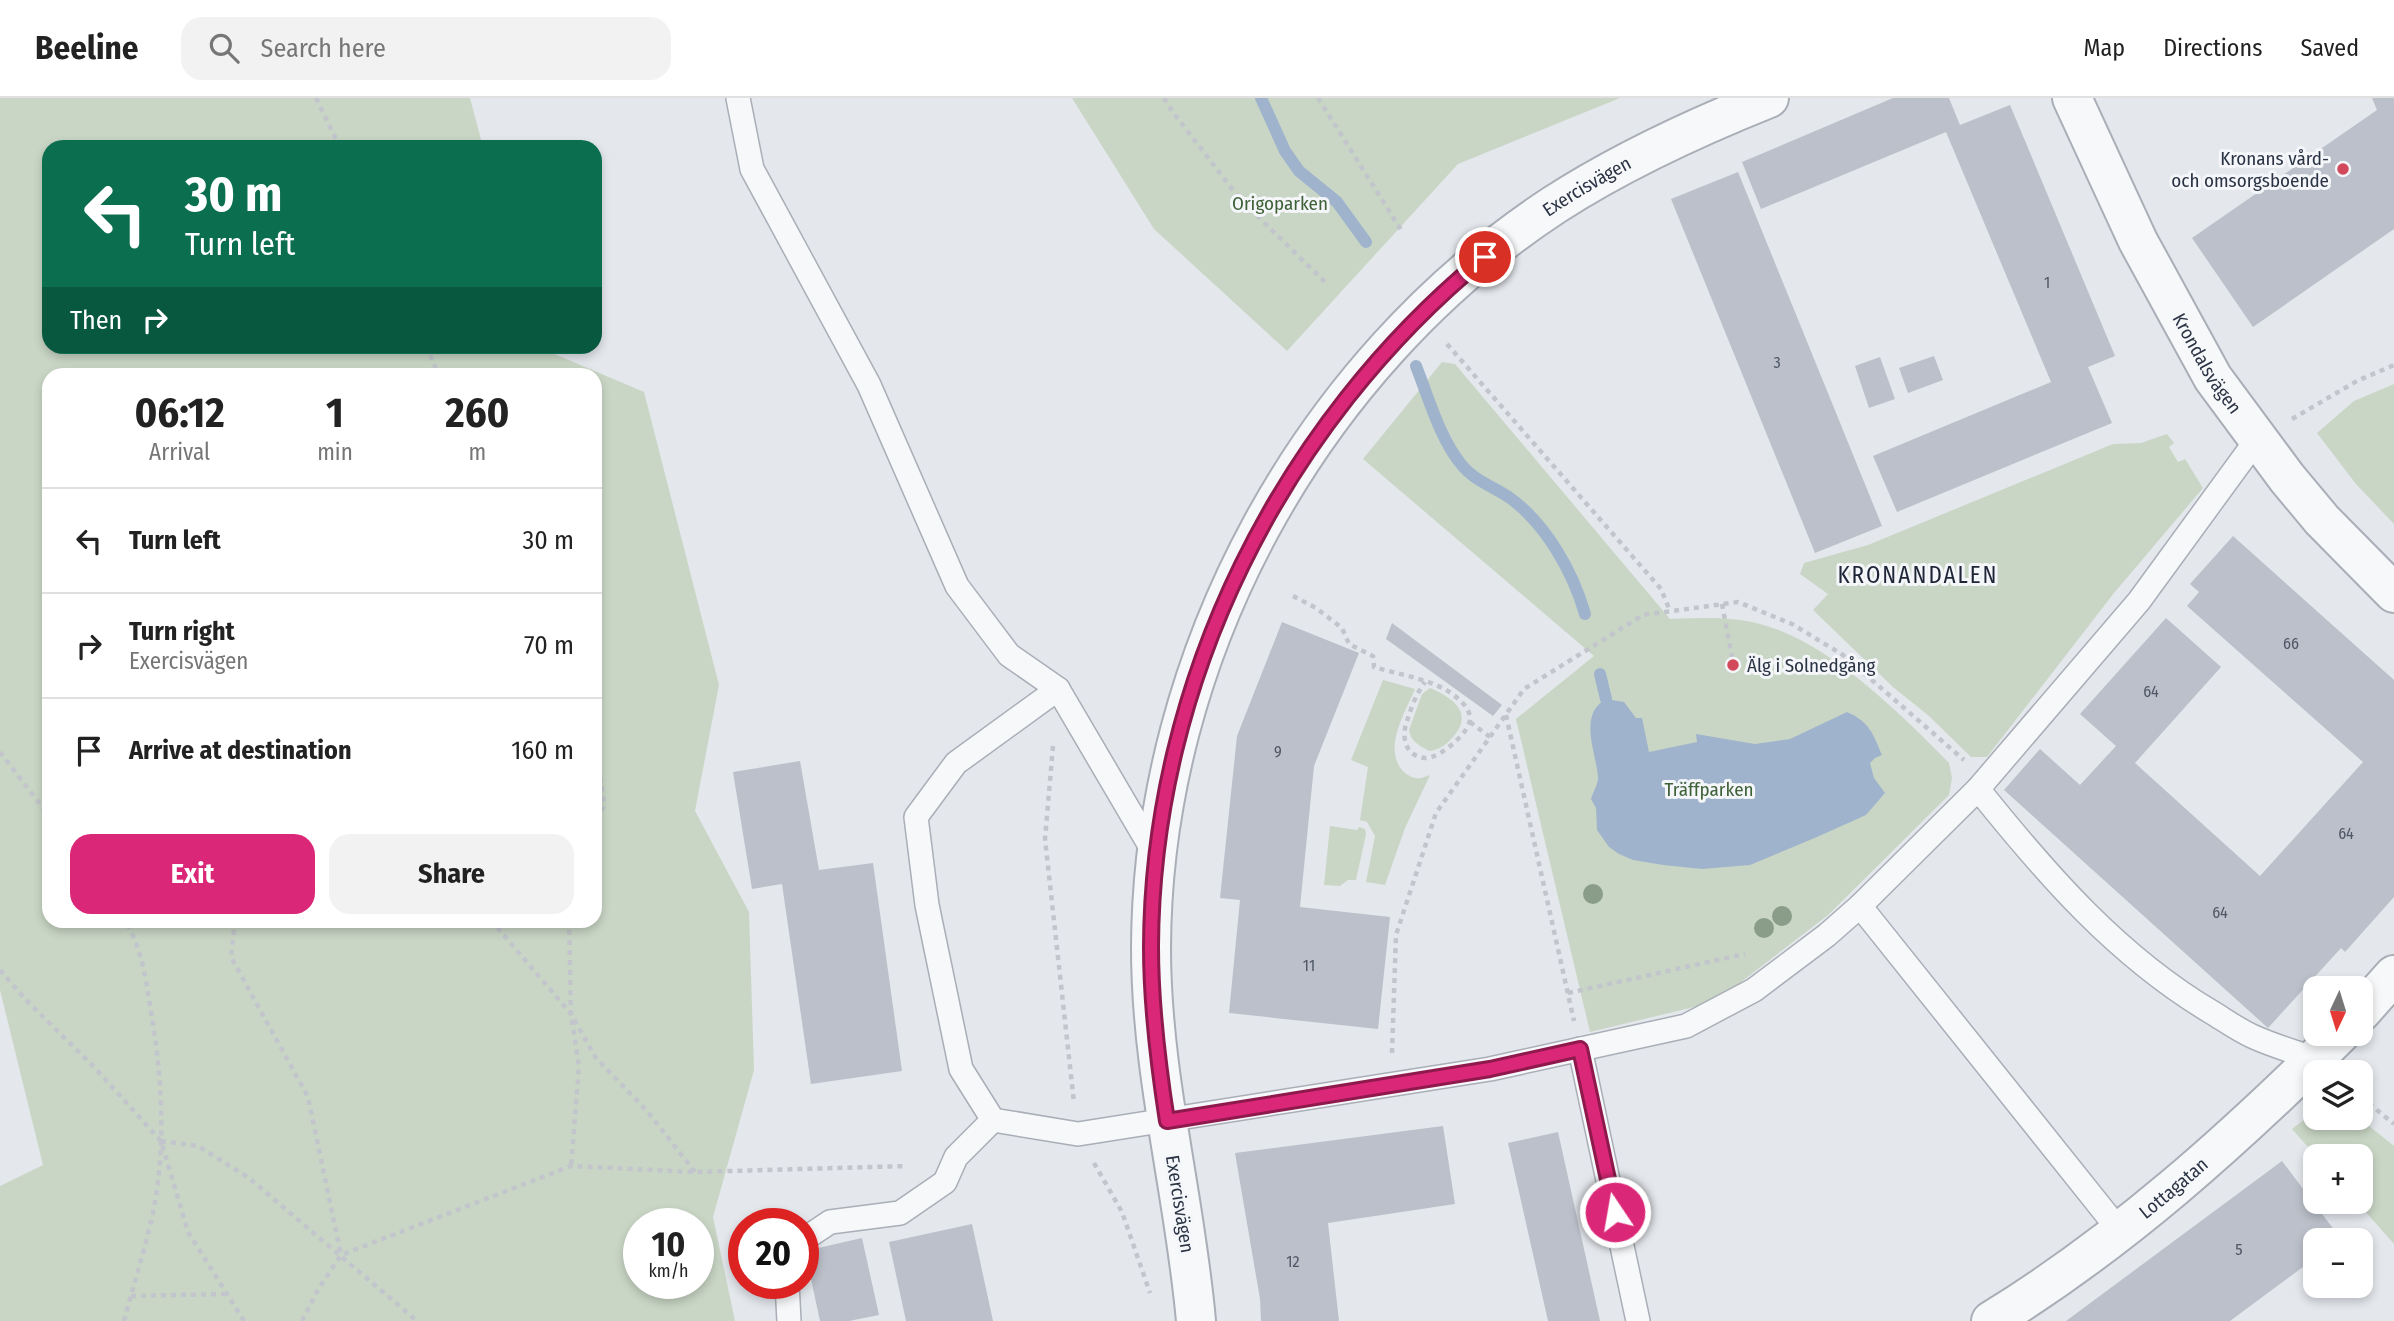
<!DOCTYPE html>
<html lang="en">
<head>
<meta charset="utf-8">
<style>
	:root { --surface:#fff; --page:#f2f2f2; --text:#222; --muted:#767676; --line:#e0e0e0; --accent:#db2777 }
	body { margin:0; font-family:"Fira Sans Condensed",sans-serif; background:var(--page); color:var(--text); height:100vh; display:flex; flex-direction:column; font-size:26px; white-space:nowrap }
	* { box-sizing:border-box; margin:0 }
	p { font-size:23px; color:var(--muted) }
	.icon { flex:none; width:38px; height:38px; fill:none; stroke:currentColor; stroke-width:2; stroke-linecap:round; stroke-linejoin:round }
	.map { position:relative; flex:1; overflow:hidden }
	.drawer { position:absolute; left:42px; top:270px; width:560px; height:560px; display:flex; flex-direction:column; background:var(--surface); border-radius:21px; box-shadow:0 4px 10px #0003 }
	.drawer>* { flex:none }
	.banner { position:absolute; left:42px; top:42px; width:560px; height:214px; border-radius:21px; box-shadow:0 4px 10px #0003; background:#0b6e4f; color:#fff; overflow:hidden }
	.needle { width:46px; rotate:184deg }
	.controls { position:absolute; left:2303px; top:878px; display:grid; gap:14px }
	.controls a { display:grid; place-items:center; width:70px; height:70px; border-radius:14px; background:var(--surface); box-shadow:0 4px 10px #0003; font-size:35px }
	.speed { position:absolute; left:623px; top:1110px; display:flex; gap:14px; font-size:35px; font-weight:700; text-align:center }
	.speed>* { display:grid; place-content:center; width:91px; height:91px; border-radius:50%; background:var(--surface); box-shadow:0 4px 10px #0003; line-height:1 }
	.speed small { font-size:18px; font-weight:400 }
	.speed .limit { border:10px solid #d22; background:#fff; color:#111 }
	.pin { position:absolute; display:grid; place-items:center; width:60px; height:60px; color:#fff; margin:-30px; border:4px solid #fff; border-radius:50%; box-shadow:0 2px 7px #0007 }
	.me { position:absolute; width:77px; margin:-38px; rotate:348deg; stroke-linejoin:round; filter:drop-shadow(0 0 5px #0008) }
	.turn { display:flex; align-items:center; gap:24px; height:147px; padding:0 28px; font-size:32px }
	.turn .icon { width:91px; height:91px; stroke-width:2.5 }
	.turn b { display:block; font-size:49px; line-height:60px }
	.then { display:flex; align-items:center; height:66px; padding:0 28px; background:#0003; gap:14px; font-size:26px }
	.eta { display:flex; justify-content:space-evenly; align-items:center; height:119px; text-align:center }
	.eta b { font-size:42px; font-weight:700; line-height:49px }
	.primary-button { display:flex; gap:14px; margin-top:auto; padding:14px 28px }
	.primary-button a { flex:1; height:80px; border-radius:21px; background:var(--accent); color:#fff; font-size:28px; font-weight:700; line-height:80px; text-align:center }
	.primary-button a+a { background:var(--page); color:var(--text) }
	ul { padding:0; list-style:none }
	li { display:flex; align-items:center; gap:21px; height:105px; padding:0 28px; border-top:2px solid var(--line) }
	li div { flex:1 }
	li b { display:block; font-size:26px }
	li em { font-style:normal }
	header { display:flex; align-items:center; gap:42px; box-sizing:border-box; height:98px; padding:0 35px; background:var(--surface); border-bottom:2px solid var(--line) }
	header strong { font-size:33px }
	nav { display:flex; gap:38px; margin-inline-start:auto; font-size:24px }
	.search { width:490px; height:63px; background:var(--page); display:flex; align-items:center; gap:18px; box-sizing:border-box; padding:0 24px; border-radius:21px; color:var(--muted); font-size:26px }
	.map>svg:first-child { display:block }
	.green { fill:#c9d6c5; fill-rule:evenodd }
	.water { fill:#9fb4cc }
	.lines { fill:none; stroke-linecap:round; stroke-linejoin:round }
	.stream { stroke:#9fb4cc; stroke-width:12 }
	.building { fill:#bbc0ca }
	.lane-casing { stroke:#a9aeb7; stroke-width:26 }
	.street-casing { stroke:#a9aeb7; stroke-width:42 }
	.path { stroke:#c2c5cb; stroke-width:4.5; stroke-dasharray:5 5; stroke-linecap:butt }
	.lane { stroke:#f7f8fa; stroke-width:23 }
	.street { stroke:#f7f8fa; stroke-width:38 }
	.tree { fill:#899d89 }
	.route-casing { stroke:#8e194d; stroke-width:18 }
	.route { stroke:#db2777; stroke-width:12 }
	.poi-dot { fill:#d1495b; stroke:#f4f6f9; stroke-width:2.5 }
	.labels { text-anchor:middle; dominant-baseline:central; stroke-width:6; stroke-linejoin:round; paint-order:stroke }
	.number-label { font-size:16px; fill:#4f5766 }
	.poi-label { font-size:19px; fill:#2b3445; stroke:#f4f6f9; text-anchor:end }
	.street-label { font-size:19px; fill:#2b3445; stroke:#f4f6f9 }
	.park-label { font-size:19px; fill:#3f6138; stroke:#f4f6f9 }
	.quarter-label { font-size:23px; letter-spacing:2px; fill:#1d2536; stroke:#f4f6f9 }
</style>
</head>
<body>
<header>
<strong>Beeline</strong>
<div class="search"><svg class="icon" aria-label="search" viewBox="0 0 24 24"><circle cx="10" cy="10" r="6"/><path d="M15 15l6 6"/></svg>Search here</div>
<nav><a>Map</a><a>Directions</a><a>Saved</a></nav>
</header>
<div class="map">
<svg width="2394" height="1223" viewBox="0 0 2394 1223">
	<rect width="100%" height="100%" fill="#e4e7ec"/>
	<g class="green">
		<path d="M0,0H470L483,49H49V248L538,249L644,294L719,587L695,713L749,814L754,972L713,1119L735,1223H0V1088L43,1067L0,892ZM49,276H595V822H49ZM639,1125H698V1185H639Z"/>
		<path d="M1072,0H1620L1458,66L1287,253L1154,131Z"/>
		<path d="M1442,264L1455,266L1670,521C1700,520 1730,518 1760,526C1828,543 1902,617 1949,665L1952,680L1949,697L1828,817L1715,904L1590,934L1516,621L1594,558L1363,361Z"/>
		<path d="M2394,286V426L2356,386L2317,335L2354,303Z"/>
		<path d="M2167,336L2174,345L2169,349L2178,364L2185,361L2203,390L2114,495L1987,659H1971L1929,618L1893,589L1813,512L1828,496L1800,476L1804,465L1868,447L2113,346L2141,345Z"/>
		<path d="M1383,582L1415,591C1405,615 1381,653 1405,675C1414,682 1420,681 1430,677L1405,730L1385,787L1366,784L1375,738L1367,724L1360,722L1368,669L1351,662Z"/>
		<path d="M1430,590C1454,600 1474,616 1453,639C1446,647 1439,652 1429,653C1420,648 1410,643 1409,632L1422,596Z"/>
		<path d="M1330,728L1357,732L1359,729L1365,731L1366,736L1356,782H1348L1340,788L1324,787Z"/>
		<path d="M2315,1013V1020H2359L2394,1048V1146L2357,1104H2361V1059H2317L2292,1031Z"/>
	</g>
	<path class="water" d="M1606,601L1624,604L1636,620H1642L1649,654L1697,644L1696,636L1755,646L1790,641L1847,614C1870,624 1873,636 1882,657L1875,660L1870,665L1874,680L1885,695L1866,717L1817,739L1750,767L1702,771L1663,767L1633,762L1619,756L1609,749L1597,732L1596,710L1591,701C1593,694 1598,686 1598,680C1597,656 1577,617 1606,601Z"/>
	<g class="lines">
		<g class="stream">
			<path d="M1261,0L1285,53L1299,73L1337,104L1366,144"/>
			<path d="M1416,268C1428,298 1440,341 1461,366C1473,382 1494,389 1510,400C1546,426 1573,474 1585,516"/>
			<path d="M1600,576L1606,601"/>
		</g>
	</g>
	<g class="building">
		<path d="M1893,0H1949L1960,27L2010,7L2115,258L2088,269L2112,325L1897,414L1873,358L2051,284L1946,34L1761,111L1742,64Z"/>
		<path d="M2372,0H2394V131L2253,229L2192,140L2377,12Z"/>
		<path d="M1738,74L1882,428L1815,455L1671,101Z"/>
		<path d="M1934,258L1943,282L1908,295L1899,270Z"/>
		<path d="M1880,259L1895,301L1869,310L1855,268Z"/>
		<path d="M2233,438L2394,582V799L2345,854L2341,850L2268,930L2004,692L2040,651L2080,687L2116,648L2080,616L2166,520L2221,569L2135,665L2260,778L2363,664L2187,508L2199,494L2190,486Z"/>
		<path d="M1282,524L1359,555L1314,668L1300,809L1390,819L1378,931L1229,915L1240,802L1220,800L1237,638Z"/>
		<path d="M1392,525L1502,607L1493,618L1386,541Z"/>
		<path d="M800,663L819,772L873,765L902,973L811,986L782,786L752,791L733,674Z"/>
		<path d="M1443,1028L1455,1106L1328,1125L1339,1223H1261L1260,1201L1235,1055Z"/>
		<path d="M1558,1034L1600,1223H1548L1508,1045Z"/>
		<path d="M2282,1063L2341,1141L2315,1143V1160L2230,1223H2066Z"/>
		<path d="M972,1126L993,1223H906L889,1144Z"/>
		<path d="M862,1140L879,1217L849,1223H820L805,1153Z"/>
	</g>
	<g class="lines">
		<defs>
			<g id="lane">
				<path d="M738,0L752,71L869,287L957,488L1009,557L1058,591L1156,758"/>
				<path d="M1058,591L956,665L916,719L927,807L961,971L993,1022L1078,1036L1490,971L1686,928L1754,892L1827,837L1860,808L1978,691L2139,503L2258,340"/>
				<path d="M1978,691C2046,776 2118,859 2213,915C2226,923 2240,933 2254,939C2274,948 2295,954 2315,961"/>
				<path d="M1860,808L2119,1132"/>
				<path d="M1580,951L1638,1223"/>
				<path d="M803,1142L830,1124L900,1115L945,1084L956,1059L993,1022"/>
				<path d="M787,1185L789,1223"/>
			</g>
			<g id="street">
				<path id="s1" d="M2072,0L2138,143L2213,280L2287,380L2322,422L2394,495"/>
				<path d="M2361,914L2394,877"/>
				<path id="s2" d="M1196,1223C1185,1098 1151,977 1151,850C1152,557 1309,268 1554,107C1622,63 1694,30 1769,0"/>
				<path id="s3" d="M1991,1223C2120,1144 2233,1042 2340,936"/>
			</g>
		</defs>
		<use href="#lane" class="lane-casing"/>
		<use href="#street" class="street-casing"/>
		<g class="path">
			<path d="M316,0L340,49"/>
			<path d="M1164,0L1172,13L1239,100L1328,187"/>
			<path d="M1318,0L1403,135"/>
			<path d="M1447,246L1661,491L1670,513"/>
			<path d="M426,248L438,276"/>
			<path d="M2292,321L2357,283L2394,267"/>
			<path d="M1293,498L1316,510L1342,530L1349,546L1373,558L1374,569C1397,576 1425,580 1446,592C1455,597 1470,609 1470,620C1471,634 1439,661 1425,660C1405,658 1401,639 1407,623C1411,610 1416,596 1425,584"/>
			<path d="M1722,506L1732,559"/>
			<path d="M1506,617L1574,923"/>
			<path d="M1470,624L1490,639"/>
			<path d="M595,639L604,706L595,734"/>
			<path d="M1053,648L1045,741L1074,1005"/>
			<path d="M0,654L49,718"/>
			<path d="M235,822L231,859L308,999L341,1157"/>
			<path d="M491,822L571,916L596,960L647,1013L695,1074"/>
			<path d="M569,822L571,916L579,969L571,1068"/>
			<path d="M0,872L25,901L94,969L161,1043L188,1134L244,1223"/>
			<path d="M1568,895L1745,856"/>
			<path d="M1392,955L1396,837L1436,715L1524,591L1643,517L1738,504L1792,526L1843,557L1964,662"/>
			<path d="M2361,999L2394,1026"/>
			<path d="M161,1043L198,1048L249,1080L417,1223"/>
			<path d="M1094,1065L1122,1114L1150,1195"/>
			<path d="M131,1198L226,1196"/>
			<path d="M124,1223C134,1185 146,1148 154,1110C166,1045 162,978 151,914C146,881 142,851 125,822"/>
			<path d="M302,1223L319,1190L341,1157L571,1068L695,1074L907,1068"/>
		</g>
		<use href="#lane" class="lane"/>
		<use href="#street" class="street"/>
	</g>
	<g class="tree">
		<circle cx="1593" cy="796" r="10"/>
		<circle cx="1782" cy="818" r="10"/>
		<circle cx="1764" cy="830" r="10"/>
	</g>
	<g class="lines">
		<defs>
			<path id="route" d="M1485,159C1281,326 1152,584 1151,849C1151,908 1158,965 1167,1023L1490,971L1580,951L1615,1114"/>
		</defs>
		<use href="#route" class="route-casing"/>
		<use href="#route" class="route"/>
	</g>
	<g class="poi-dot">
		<circle cx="2343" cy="71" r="7"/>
		<circle cx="1733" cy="567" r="7"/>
	</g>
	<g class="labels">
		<g class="number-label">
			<text x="2047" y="184">1</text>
			<text x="1777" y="264">3</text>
			<text x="2291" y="545">66</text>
			<text x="2151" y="593">64</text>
			<text x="1278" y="653">9</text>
			<text x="2346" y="735">64</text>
			<text x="2220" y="814">64</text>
			<text x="1309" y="867">11</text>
			<text x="2239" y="1151">5</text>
			<text x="1293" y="1163">12</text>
		</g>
		<g class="poi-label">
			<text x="2329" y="60">Kronans vård-<tspan x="2329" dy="22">och omsorgsboende</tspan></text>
			<text x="1747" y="567" text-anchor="start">Älg i Solnedgång</text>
		</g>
		<g class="street-label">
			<text stroke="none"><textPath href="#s2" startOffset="1293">Exercisvägen</textPath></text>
			<text stroke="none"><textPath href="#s1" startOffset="298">Krondalsvägen</textPath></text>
			<text stroke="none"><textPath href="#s3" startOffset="226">Lottagatan</textPath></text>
			<text transform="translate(1180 1106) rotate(81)">Exercisvägen</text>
		</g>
		<g class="park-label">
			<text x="1280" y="105">Origoparken</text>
			<text x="1709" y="691">Träffparken</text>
		</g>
		<g class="quarter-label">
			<text x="1918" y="477">KRONANDALEN</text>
		</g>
	</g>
</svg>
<div class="controls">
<a><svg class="needle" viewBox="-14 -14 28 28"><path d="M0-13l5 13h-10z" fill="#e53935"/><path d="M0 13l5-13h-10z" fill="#767676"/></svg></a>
<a><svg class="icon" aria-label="layers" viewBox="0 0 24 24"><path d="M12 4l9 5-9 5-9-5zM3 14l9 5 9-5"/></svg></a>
<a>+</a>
<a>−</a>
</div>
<div class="speed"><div>10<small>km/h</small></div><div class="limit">20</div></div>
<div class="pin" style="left:1485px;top:159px;background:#d93025"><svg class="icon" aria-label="arrive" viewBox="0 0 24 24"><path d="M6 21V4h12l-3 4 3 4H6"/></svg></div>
<svg class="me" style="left:1615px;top:1114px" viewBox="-20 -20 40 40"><circle r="17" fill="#db2777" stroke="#fff" stroke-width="3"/><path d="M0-11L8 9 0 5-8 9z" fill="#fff"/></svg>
<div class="banner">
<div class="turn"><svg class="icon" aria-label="left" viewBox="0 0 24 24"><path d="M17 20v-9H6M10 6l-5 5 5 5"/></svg><div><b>30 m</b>Turn left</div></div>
<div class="then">Then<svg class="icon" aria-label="right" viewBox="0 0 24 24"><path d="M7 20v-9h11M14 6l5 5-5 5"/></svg></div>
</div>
<section class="drawer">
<div class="eta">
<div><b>06:12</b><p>Arrival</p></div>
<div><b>1</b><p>min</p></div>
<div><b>260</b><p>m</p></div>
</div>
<ul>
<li><svg class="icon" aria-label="left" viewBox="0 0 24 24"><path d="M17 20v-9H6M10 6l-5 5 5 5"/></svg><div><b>Turn left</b></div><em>30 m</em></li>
<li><svg class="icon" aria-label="right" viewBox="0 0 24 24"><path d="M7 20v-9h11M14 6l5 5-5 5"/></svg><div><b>Turn right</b><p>Exercisvägen</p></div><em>70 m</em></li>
<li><svg class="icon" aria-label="arrive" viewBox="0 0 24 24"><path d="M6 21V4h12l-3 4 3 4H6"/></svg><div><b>Arrive at destination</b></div><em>160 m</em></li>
</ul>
<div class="primary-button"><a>Exit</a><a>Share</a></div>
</section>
</div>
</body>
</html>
